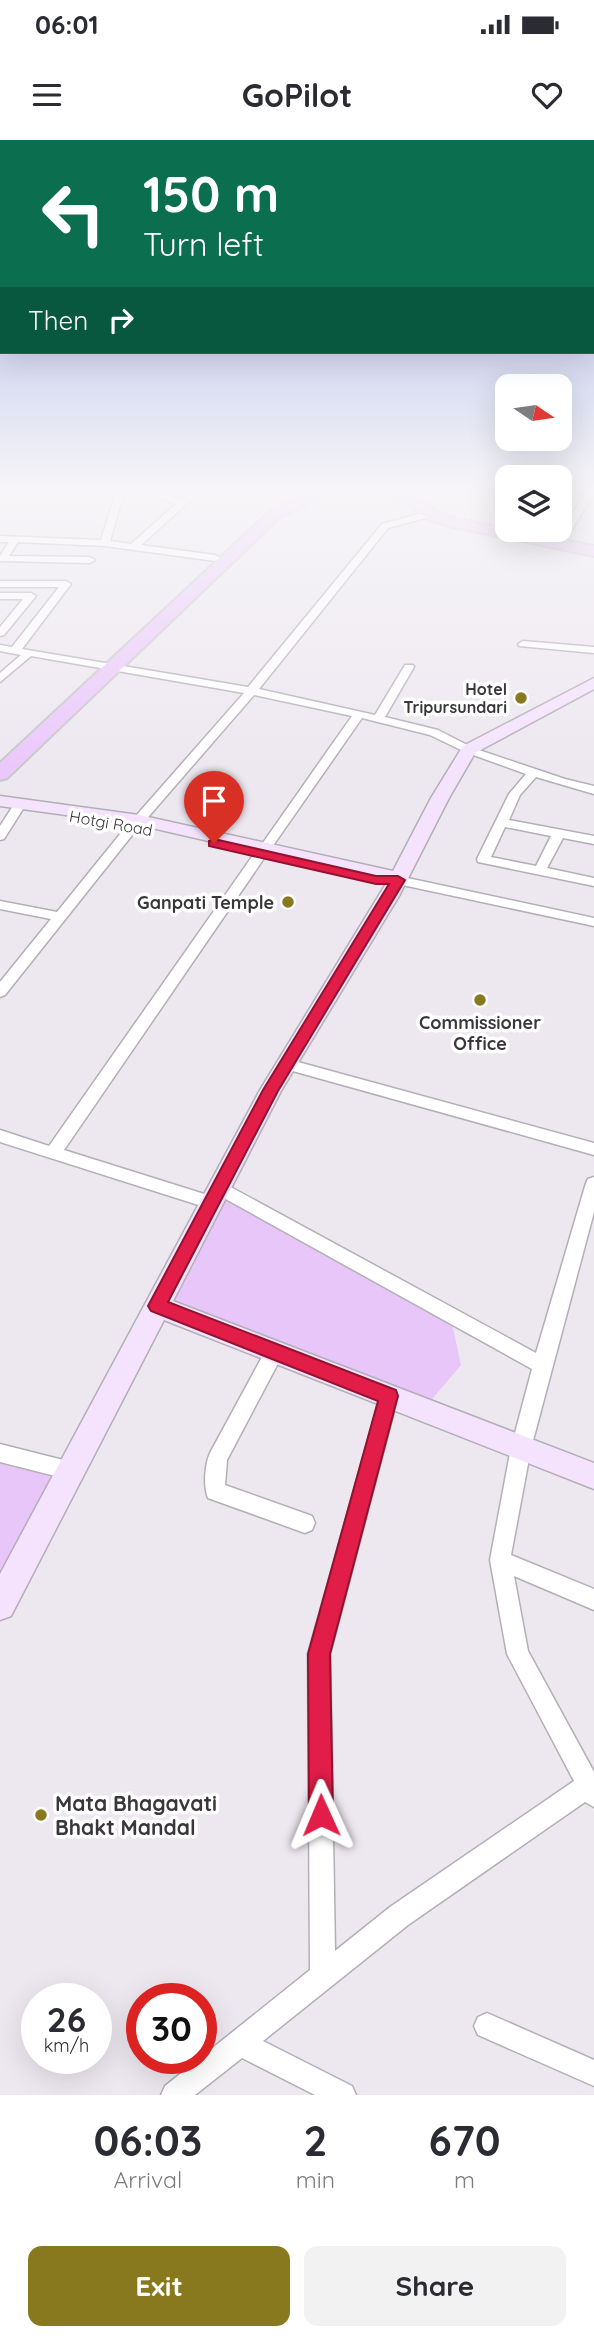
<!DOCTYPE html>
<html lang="en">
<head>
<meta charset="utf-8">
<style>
	:root { --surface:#fff; --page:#f2f2f3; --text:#2b2b33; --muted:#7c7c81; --accent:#89791e }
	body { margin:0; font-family:Quicksand,sans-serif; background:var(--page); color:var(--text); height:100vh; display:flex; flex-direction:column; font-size:26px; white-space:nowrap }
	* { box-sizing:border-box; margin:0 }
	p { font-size:23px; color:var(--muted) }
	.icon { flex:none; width:38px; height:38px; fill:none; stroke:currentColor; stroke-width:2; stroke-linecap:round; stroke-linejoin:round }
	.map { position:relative; height:1955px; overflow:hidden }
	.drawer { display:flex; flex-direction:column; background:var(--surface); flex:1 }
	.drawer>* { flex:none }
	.hud { position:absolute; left:0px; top:0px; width:595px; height:214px; box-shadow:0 7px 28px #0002; background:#0b6e4f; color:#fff; overflow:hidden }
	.needle { width:46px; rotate:103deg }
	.controls { position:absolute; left:495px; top:234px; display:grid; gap:14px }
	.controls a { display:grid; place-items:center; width:77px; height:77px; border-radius:14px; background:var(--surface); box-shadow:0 7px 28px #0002; font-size:35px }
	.speed { position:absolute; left:21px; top:1843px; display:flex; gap:14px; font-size:35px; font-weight:700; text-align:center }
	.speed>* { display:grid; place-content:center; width:91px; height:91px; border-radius:50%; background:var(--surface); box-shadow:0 7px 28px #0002; line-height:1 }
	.speed small { font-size:18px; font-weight:400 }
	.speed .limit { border:10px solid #d22; background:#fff; color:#111 }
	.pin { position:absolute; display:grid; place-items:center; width:60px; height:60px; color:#fff; margin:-72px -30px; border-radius:50% 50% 50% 0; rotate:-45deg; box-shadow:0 0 7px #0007 }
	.pin .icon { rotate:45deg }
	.me { position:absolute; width:77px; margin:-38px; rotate:359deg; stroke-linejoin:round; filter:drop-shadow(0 0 5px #0008) }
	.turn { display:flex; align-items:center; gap:24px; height:147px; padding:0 28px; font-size:32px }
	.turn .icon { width:91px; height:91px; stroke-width:2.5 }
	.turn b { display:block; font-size:49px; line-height:60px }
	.then { display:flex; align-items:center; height:66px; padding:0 28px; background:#0003; gap:14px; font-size:26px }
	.eta { display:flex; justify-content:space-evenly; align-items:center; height:119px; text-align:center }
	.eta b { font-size:42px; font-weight:800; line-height:49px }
	.primary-button { display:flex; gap:14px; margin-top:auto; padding:14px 28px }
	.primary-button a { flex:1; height:80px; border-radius:14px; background:var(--accent); color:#fff; font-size:28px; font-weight:800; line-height:80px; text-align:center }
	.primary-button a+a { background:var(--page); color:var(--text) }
	.status { display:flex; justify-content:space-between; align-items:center; height:49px; padding:0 35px; background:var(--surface); direction:ltr }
	.status svg { height:19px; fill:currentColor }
	header { display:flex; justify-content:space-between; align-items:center; height:91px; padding:0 28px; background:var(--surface); font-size:32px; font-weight:800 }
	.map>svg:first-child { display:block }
	.green { fill:#e8c6f9 }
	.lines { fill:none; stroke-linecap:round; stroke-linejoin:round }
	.street-casing { stroke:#b3afb6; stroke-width:3 }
	.secondary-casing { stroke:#b3afb6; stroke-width:3 }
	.primary-casing { stroke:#c8c7c8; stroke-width:4 }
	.street { fill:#fff; fill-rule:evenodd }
	.secondary { fill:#f5e3fe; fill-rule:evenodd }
	.primary { fill:#ebc8fc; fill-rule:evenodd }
	.route { fill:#e11d48; stroke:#92132f; stroke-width:2 }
	.poi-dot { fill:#89791e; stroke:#fff; stroke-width:2.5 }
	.labels { text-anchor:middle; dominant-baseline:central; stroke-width:7; stroke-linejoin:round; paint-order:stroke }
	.far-poi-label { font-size:16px; font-weight:bold; fill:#39373a; stroke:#fff; text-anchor:end }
	.far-street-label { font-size:16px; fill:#39373a; stroke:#fff }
	.poi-label { font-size:18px; font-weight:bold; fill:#39373a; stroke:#fff; text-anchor:end }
	.near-poi-label { font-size:21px; font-weight:bold; fill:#39373a; stroke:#fff; text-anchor:start }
</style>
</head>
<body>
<div class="status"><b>06:01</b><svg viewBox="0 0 49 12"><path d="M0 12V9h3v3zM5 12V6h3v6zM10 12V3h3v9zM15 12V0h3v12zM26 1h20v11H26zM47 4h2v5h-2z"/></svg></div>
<header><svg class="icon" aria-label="menu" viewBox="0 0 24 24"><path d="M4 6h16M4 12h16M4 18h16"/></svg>GoPilot<svg class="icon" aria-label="heart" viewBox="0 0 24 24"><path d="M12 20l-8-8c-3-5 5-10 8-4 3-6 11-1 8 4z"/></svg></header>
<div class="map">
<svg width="594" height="1955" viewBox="0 0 594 1955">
	<rect width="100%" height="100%" fill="#ede8f0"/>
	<g class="green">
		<path d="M219,1048L450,1174L461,1225L423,1270L157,1166Z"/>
		<path d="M0,1306L71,1331L0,1441Z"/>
	</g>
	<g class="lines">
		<defs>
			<g id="street">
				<path d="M116,352H124L110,401L131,404L176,364L143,352H156L181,360L196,352H208L191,360L141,405L215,415L220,418L215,421L105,406L18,402L9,416L90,417L95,420L90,423L0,421V416L9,402H0V396L101,400Z"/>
				<path d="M586,352L594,353L563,404H557L555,402Z"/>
				<path d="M430,371L434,374L433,376L388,388L259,549L375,575L405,525H413L414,527L385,577L438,590L473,608L565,639L594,646V654L536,637L520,655L509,680L594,696V704L563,698L547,728L594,738V746L478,722L477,719L509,654L526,634L465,612L430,595L362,578L270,710L266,711L260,707L352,576L254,555L143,683L139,684L133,680L135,677L244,553L31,516L0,542V533L21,515L0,511V505L12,507L59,447H0V441H66L71,444L22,509L248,547L382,384ZM505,687L551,696L536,726L491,717Z"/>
				<path d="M0,453H31L36,456L4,495L0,496V487L23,459H0Z"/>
				<path d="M523,501L594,507V513L519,506L518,504Z"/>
				<path d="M17,665L23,669L4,699L0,700V686L13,666Z"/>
				<path d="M133,682L139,686L137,689L5,855L0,857V842L51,779L0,769V761L57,772L129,683Z"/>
				<path d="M261,710L267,714L64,1010L217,1058L219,1063L217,1068L211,1069L0,1002V990L49,1006L256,711Z"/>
				<path d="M398,736L594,778V786L393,743V737Z"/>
				<path d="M287,919L594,1003V1015L282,928L279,924Z"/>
				<path d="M594,1037V1072L531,1308L511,1415L594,1449V1470L514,1436L528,1511L594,1632V1667L585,1662L408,1785L263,1901L352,1946L356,1955H315L242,1918L195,1955H161L165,1946L310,1830L308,1514L382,1250L389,1248L396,1250L398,1256L330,1514L335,1811L390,1767L574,1641L507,1514L490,1420L511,1308L532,1229L213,1052L211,1048L213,1044H225L536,1213L586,1043L588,1039Z"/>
				<path d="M275,1204L282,1206L284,1212L227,1320L225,1345L312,1376L315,1383L312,1390L305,1393L208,1358C203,1346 205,1324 210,1313L268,1206Z"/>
				<path d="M0,1304L71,1322L78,1325L81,1331L78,1337L71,1340L0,1322Z"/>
				<path d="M487,1873L594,1920V1946L478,1895L474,1886L478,1877Z"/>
			</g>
			<path id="secondary" d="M594,538V549L475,613L449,658L399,756L281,951L173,1161L594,1323V1349L164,1180L11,1476L0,1480V1434L260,950L387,742L139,685L0,666V656L139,675L393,731L431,658L463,606Z"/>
			<g id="primary">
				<path d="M312,352H330L279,378L7,638L0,640V623L269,372Z"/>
				<path d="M391,352H408L440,374L457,379L594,406V416L449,386L430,380Z"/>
			</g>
		</defs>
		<use href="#street" class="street-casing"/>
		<use href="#secondary" class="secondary-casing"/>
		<use href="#primary" class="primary-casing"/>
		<use href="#street" class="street"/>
		<use href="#secondary" class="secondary"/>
		<use href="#primary" class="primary"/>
	</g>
	<linearGradient id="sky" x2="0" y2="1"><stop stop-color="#9dade5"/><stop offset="0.56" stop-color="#f7f5f8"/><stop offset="1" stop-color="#f7f5f8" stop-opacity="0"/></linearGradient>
	<rect width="594" height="626" fill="url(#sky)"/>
	<path class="route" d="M214,699L376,736H398L405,740L278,951L168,1162L396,1250L398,1256L330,1514L333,1675L330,1684L321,1687L313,1684L309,1675L308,1514L378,1261L151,1171L148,1166L263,950L389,744H376L209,706V701Z"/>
	<g class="poi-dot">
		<circle cx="521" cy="558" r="7"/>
		<circle cx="288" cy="762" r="7"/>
		<circle cx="480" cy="860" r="7"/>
		<circle cx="41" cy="1675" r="7"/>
	</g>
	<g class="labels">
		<g class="far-poi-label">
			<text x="507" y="549">Hotel<tspan x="507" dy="18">Tripursundari</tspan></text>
		</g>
		<g class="far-street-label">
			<text transform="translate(111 683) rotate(10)">Hotgi Road</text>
		</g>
		<g class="poi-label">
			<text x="274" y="762">Ganpati Temple</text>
			<text x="480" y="882" text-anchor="middle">Commissioner<tspan x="480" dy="21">Office</tspan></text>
		</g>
		<g class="near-poi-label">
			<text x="55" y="1663">Mata Bhagavati<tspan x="55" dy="24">Bhakt Mandal</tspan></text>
		</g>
	</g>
</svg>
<div class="controls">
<a><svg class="needle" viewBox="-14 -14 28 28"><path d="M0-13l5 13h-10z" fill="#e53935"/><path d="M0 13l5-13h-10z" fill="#7c7c81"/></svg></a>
<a><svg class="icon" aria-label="layers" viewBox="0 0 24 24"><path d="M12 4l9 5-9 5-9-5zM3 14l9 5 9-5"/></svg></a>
</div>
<div class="speed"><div>26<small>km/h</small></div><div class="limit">30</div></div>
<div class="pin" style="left:214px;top:703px;background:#d93025"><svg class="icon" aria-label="arrive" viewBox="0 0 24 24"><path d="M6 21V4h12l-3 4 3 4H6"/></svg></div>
<svg class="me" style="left:321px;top:1675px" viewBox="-20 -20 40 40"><path d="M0-17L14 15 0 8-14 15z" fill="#e11d48" stroke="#fff" stroke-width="4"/></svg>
<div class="hud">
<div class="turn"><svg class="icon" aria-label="left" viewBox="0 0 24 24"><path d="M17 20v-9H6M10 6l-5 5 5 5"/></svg><div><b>150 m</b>Turn left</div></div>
<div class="then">Then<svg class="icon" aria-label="right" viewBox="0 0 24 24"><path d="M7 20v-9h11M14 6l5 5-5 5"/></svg></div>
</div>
</div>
<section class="drawer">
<div class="eta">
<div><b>06:03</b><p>Arrival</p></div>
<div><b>2</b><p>min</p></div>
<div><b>670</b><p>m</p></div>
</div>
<div class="primary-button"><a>Exit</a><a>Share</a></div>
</section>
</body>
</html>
